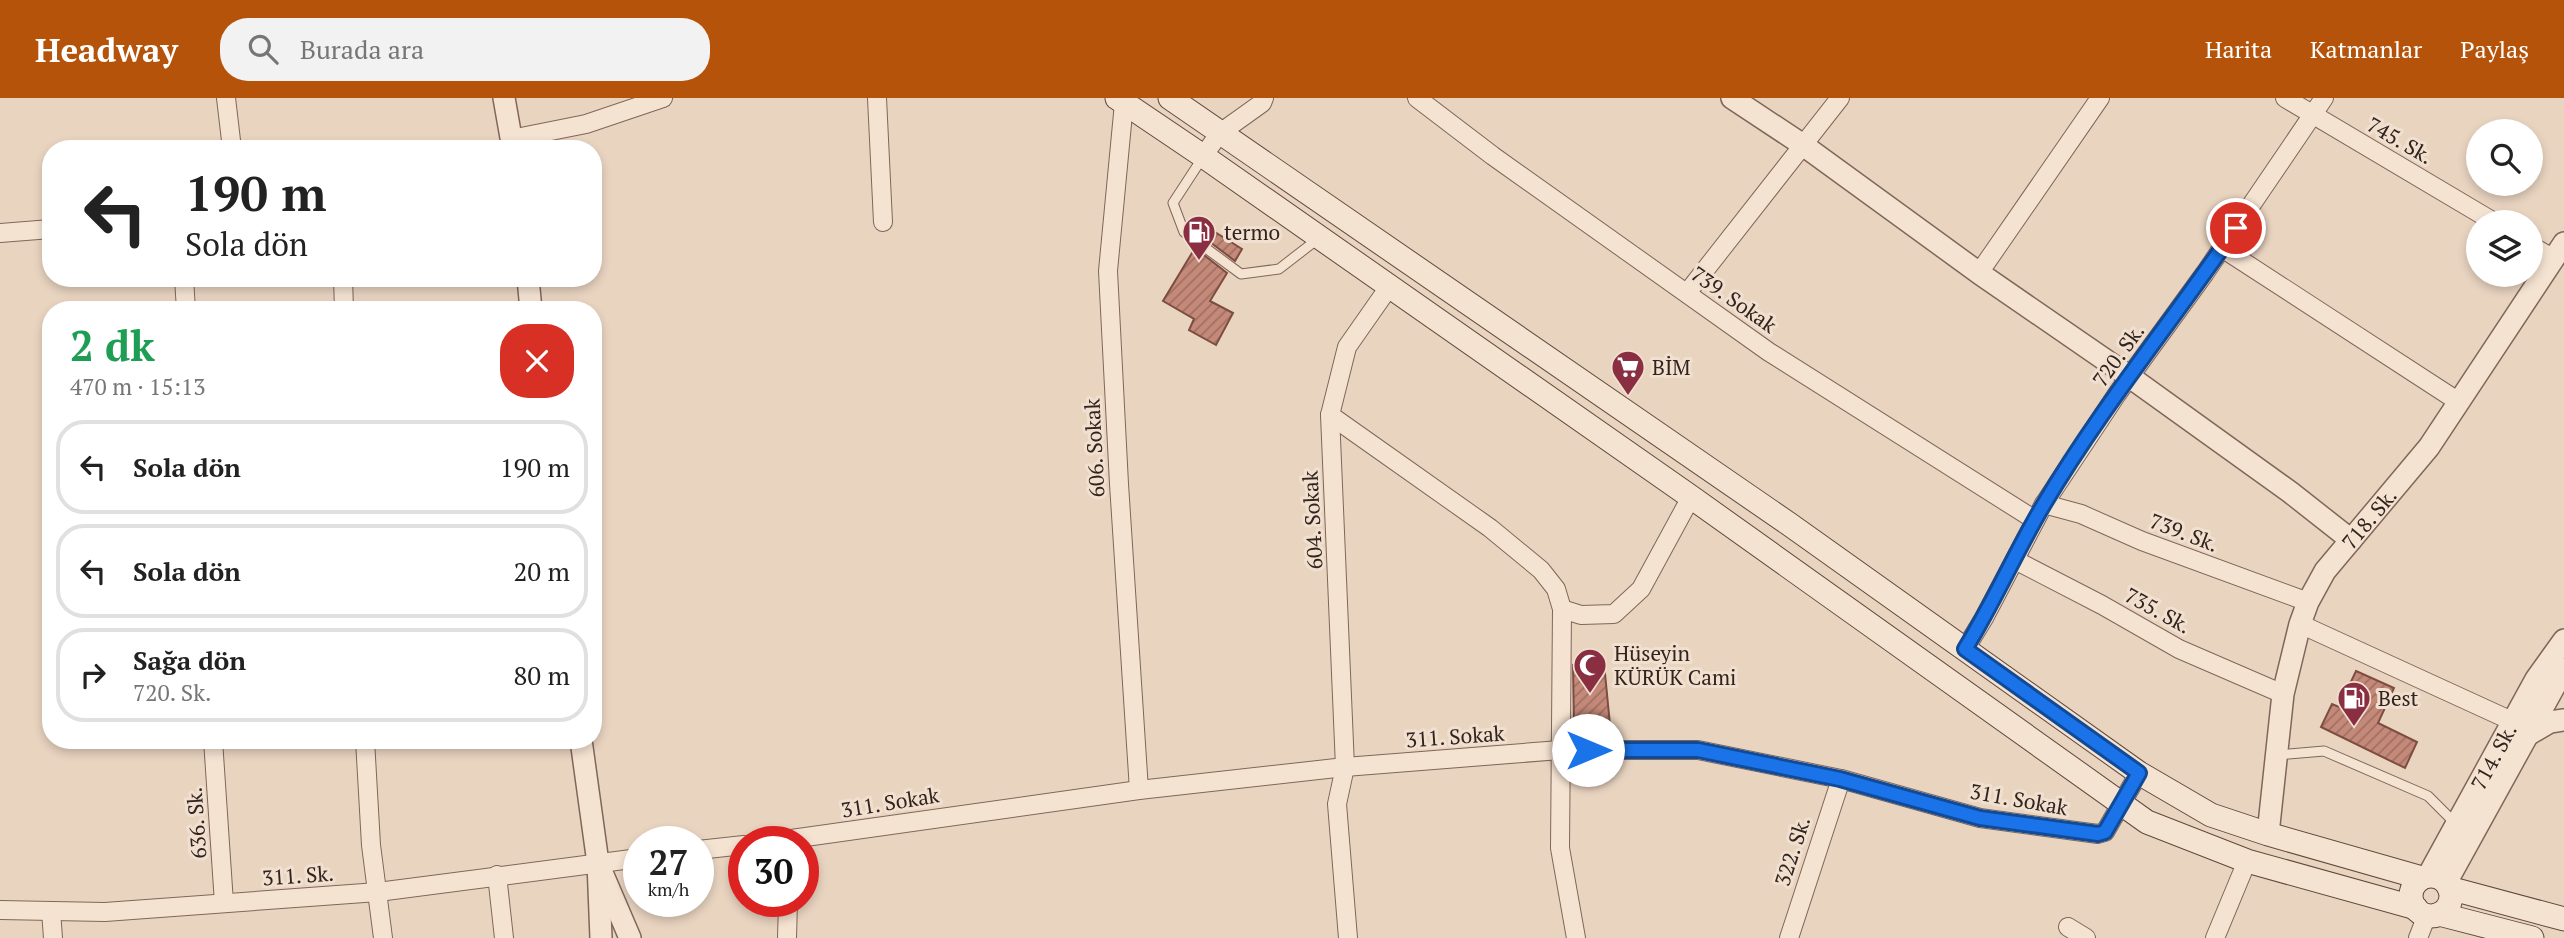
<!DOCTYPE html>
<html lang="tr">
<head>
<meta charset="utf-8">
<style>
	:root { --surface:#fff; --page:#f2f2f2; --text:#222; --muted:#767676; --line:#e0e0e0; --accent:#b45309 }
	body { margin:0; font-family:"PT Serif",serif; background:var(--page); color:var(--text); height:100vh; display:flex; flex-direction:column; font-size:26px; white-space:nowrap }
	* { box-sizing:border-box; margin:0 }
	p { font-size:23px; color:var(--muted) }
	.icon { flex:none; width:38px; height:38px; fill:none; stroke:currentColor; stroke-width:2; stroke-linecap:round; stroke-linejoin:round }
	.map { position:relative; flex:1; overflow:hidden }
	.side { position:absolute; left:42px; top:203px; width:560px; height:448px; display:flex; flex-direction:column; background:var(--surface); border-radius:28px; box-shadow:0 4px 10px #0003 }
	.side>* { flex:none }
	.top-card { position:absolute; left:42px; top:42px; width:560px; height:147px; border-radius:28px; box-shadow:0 4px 10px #0003; background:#fff; color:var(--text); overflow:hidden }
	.buttons { position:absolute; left:2466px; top:21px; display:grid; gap:14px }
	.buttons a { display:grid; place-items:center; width:77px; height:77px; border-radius:50%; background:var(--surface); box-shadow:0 4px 10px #0003; font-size:35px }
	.speed { position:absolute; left:623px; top:728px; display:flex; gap:14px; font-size:35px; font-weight:700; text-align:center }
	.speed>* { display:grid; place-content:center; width:91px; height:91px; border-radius:50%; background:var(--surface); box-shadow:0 4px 10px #0003; line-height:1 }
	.speed small { font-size:18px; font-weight:400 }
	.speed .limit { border:10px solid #d22; background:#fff; color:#111 }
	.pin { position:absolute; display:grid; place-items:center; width:60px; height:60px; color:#fff; margin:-30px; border:4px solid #fff; border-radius:50%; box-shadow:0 2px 7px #0007 }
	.me { position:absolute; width:77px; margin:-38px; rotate:90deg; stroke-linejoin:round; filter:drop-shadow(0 0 5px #0008) }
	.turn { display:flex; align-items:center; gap:24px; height:147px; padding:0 28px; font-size:32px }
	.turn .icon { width:91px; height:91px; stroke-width:2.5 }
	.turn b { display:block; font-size:49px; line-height:60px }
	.round { display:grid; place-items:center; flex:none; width:74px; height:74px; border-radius:28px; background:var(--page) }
	.headline { display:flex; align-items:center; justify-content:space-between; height:119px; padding:0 28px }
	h1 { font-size:42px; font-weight:600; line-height:52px; color:#1e9e55 }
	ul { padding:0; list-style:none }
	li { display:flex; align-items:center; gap:21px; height:94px; margin:0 14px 10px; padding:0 14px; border:4px solid var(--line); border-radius:28px }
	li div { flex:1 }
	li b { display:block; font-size:26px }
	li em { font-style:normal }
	header { display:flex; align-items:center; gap:42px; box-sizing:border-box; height:98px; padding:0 35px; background:var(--accent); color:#fff }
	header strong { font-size:33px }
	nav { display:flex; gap:38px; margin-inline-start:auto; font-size:24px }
	.search { width:490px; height:63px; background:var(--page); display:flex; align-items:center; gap:18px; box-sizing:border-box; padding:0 24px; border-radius:28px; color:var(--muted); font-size:26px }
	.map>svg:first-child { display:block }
	.building { fill:url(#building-hatch); stroke:#7d4d42; stroke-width:2 }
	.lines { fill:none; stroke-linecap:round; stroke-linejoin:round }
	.service-casing { stroke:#80665a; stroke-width:11 }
	.minor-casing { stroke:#80665a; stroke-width:20 }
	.tertiary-casing { stroke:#80665a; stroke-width:24 }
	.secondary-casing { stroke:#62483d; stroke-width:25 }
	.service { stroke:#f5e3d2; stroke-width:9 }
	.minor { stroke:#f5e3d2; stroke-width:18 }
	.tertiary { stroke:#f5e3d2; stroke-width:21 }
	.secondary { stroke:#f5e3d2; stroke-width:23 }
	.route-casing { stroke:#114b97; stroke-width:18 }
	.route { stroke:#1a73e8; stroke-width:12 }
	.labels { text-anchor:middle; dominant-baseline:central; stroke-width:6; stroke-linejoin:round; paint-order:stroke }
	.street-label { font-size:21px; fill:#31231d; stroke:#f1e0cf }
	.poi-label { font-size:21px; fill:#31231d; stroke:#f1e0cf; text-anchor:start }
</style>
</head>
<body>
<header>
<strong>Headway</strong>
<div class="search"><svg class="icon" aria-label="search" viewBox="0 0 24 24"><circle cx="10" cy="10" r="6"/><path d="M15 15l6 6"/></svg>Burada ara</div>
<nav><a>Harita</a><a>Katmanlar</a><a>Paylaş</a></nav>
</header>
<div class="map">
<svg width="2564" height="840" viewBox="0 0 2564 840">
	<defs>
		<pattern id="building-hatch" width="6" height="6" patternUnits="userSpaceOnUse" patternTransform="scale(1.75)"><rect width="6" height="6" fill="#c48979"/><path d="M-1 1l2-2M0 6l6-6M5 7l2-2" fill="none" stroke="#a07063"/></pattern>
	</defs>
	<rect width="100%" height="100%" fill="#e9d4c0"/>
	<g class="building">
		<path d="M1207,129L1242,151L1235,163L1202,138Z"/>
		<path d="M1195,150L1227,175L1210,203L1233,215L1216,247L1189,232L1194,221L1163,203Z"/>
		<path d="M1604,565L1610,627L1574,630L1573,567Z"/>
		<path d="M2356,573L2394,590L2378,625L2417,644L2405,670L2321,629L2332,606L2339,609Z"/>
	</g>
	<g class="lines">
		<defs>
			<g id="service">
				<path d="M1203,59L1173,105L1184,134L1241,176L1279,171L1319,140"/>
				<path d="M2277,657L2324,653L2428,698L2455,725"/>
			</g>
			<g id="minor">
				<path d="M226,0L232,51"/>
				<path d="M877,0L883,124"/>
				<path d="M1417,0L1493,58L1769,254L2035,422"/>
				<path d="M2285,0L2494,124"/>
				<path d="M1124,5L1108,173L1119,386L1139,692"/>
				<path d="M511,41L586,26L663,0"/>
				<path d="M1203,58L1220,35L1262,5L1264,0"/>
				<path d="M0,135L51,131"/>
				<path d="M2530,147L2554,161"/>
				<path d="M2222,150L2459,304"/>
				<path d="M1979,175L2100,0"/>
				<path d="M184,180L186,212"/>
				<path d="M343,180L344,212"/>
				<path d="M1687,195L1840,0"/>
				<path d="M1330,317L1490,430L1541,472L1556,491L1562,511L1560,750L1576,840"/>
				<path d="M2044,406L2081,416L2142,443L2308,504"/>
				<path d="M2015,462L2102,507L2179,551L2283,596"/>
				<path d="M1562,511L1581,517L1614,516L1641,491L1691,399"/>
				<path d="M2300,526L2514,624"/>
				<path d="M1965,551L1984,520L2044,406L2117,296L2205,175L2324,0"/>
				<path d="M213,642L224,805"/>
				<path d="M365,642L371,747L383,840"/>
				<path d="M770,744L1139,692L1345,669L1560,652H1698L1841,681L1980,720L2098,736L2105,734L2139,675"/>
				<path d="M698,752L744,747"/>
				<path d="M497,777L504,840"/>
				<path d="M0,812L105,814L378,794L639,760"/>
				<path d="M51,813L53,840"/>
				<path d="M2068,829L2086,840"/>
				<path d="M787,840L788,803"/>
				<path d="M1348,840L1337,706L1345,669L1330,317L1347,249L1389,189"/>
				<path d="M1789,840L1841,681"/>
				<path d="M2215,840L2247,763"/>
				<path d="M2418,840L2427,817"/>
			</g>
			<g id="tertiary">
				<path d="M504,0L513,51"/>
				<path d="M1732,0L1803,47L1979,175L2130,279L2290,394L2351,442"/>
				<path d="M528,180L531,212"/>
				<path d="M2526,638L2550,624L2564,622"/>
				<path d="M581,642L598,765L601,840"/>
				<path id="s1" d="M2268,736L2283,596L2300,526L2308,504L2325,473L2429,349L2564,145"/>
				<path d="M603,777L630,840"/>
				<path id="s2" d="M2428,778L2536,581L2564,542"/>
				<path d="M2446,785L2564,571"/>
			</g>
			<g id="secondary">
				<path d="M1117,0L1203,58L1691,399L2147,724L2247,763L2416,810"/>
				<path d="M1170,0L1789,426L2139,675L2211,717L2268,736L2422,780"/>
				<circle cx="2431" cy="798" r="20"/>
				<path d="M2449,790L2564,821"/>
				<path d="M2439,816L2532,840"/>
			</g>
		</defs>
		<use href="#service" class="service-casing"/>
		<use href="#minor" class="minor-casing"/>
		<use href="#tertiary" class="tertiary-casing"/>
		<use href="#secondary" class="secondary-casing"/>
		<use href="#service" class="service"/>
		<use href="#minor" class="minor"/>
		<use href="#tertiary" class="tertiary"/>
		<use href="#secondary" class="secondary"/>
	</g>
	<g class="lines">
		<defs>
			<path id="route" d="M1588,652H1698L1840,681L1980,720L2098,736L2105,734L2139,675L1965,551C1994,504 2016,453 2044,406C2101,310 2173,222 2236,130"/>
		</defs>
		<use href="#route" class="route-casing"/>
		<use href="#route" class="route"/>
	</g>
	<defs>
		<symbol id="fuel-pin" viewBox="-11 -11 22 30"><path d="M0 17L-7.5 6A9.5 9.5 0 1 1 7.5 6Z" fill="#8a2f42" stroke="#f1e0cf"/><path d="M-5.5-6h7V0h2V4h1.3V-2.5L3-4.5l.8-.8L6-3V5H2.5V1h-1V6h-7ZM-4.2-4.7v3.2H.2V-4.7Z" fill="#fff"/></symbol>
		<symbol id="supermarket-pin" viewBox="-11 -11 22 30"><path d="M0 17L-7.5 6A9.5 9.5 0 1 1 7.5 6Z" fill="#8a2f42" stroke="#f1e0cf"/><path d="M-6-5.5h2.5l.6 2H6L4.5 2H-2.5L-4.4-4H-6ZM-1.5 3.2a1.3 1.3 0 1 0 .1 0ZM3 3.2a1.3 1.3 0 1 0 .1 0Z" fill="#fff"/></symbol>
		<symbol id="mosque-pin" viewBox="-11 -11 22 30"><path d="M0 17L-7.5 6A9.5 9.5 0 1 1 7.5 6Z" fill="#8a2f42" stroke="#f1e0cf"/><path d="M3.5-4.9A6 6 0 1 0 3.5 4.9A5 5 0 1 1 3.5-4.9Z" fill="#fff"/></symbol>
	</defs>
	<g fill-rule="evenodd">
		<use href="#fuel-pin" x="1180" y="115" width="38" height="52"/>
		<use href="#supermarket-pin" x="1609" y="250" width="38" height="52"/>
		<use href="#mosque-pin" x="1571" y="548" width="38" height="52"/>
		<use href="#fuel-pin" x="2335" y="581" width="38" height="52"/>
	</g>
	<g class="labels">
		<g class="street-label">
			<text transform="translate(2400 42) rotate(30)">745. Sk.</text>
			<text transform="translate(1734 201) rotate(35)">739. Sokak</text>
			<text transform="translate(2118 257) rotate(-54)">720. Sk.</text>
			<text transform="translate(1094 350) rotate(-93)">606. Sokak</text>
			<text stroke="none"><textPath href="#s1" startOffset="340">718. Sk.</textPath></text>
			<text transform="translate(1312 422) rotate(-93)">604. Sokak</text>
			<text transform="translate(2184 434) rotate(21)">739. Sk.</text>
			<text transform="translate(2158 512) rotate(29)">735. Sk.</text>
			<text transform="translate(1455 638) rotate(-4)">311. Sokak</text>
			<text stroke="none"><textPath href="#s2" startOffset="136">714. Sk.</textPath></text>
			<text transform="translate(2019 701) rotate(10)">311. Sokak</text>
			<text transform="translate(890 704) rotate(-9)">311. Sokak</text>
			<text transform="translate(196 725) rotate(-94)">636. Sk.</text>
			<text transform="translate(1792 753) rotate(-72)">322. Sk.</text>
			<text transform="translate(298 777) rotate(-4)">311. Sk.</text>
		</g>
		<g class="poi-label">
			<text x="1224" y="134">termo</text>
			<text x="1652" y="269">BİM</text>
			<text x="1614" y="555">Hüseyin<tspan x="1614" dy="24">KÜRÜK Cami</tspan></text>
			<text x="2378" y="600">Best</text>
		</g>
	</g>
</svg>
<div class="buttons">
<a><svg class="icon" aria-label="search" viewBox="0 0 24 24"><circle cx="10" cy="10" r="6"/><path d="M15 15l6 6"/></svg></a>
<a><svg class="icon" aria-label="layers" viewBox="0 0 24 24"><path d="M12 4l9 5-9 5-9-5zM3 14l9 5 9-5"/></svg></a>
</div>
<div class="speed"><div>27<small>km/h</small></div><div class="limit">30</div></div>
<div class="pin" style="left:2236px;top:130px;background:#d93025"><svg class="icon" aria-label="arrive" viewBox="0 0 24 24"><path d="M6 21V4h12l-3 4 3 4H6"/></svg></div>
<svg class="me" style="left:1588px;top:652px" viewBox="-20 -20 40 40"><circle r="19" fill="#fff"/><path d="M0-13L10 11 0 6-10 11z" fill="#1a73e8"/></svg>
<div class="top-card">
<div class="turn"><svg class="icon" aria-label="left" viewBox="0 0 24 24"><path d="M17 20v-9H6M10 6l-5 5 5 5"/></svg><div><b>190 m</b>Sola dön</div></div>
</div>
<section class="side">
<div class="headline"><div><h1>2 dk</h1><p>470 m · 15:13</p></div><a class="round" style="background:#d93025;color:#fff"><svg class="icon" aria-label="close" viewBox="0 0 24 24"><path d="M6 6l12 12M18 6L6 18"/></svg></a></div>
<ul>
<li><svg class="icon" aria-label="left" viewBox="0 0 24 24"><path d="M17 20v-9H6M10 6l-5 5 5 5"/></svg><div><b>Sola dön</b></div><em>190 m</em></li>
<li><svg class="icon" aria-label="left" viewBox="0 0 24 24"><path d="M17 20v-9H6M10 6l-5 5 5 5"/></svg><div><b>Sola dön</b></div><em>20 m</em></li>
<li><svg class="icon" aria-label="right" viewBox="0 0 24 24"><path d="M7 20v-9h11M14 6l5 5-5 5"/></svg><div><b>Sağa dön</b><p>720. Sk.</p></div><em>80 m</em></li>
</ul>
</section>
</div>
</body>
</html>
